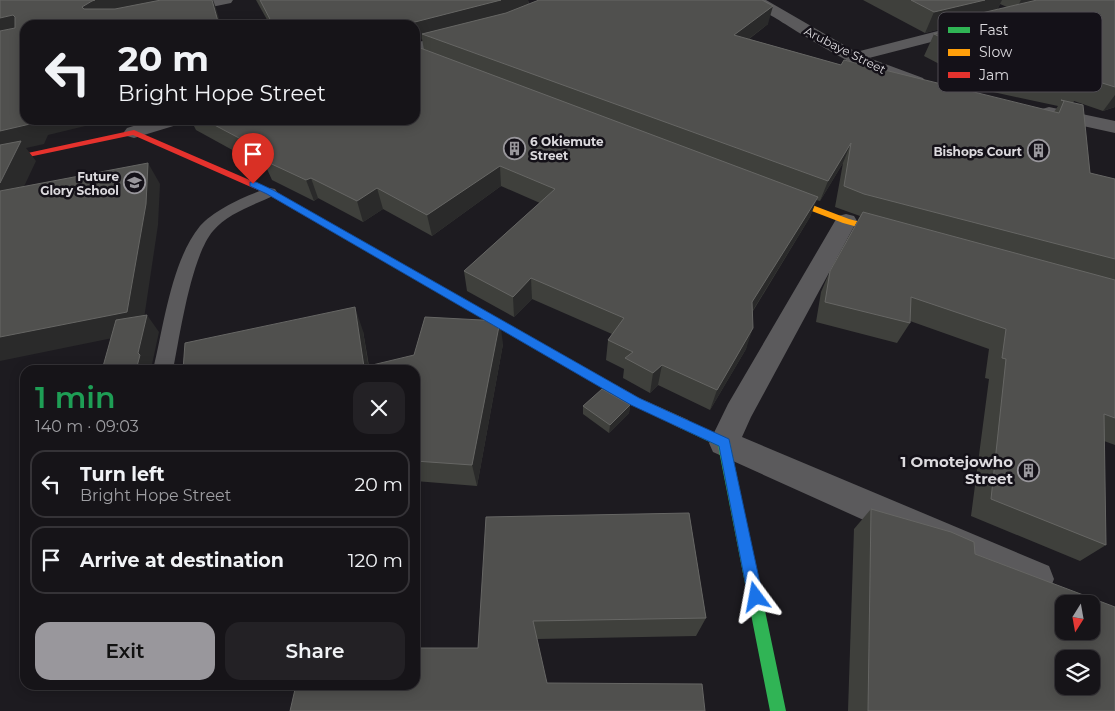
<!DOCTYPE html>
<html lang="en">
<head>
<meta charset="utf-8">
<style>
	:root { --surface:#161418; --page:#232125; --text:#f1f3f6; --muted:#9e9ea2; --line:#353337; --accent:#99979c }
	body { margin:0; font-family:Montserrat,sans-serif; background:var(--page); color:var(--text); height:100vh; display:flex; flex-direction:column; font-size:19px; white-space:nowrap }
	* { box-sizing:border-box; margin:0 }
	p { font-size:16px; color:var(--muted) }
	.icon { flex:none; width:28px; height:28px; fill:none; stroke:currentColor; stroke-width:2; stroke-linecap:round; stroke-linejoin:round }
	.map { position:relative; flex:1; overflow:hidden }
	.drawer { position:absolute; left:20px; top:365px; width:400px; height:325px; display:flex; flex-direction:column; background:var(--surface); border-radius:15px; box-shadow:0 2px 12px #0003,0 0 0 1px var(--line) }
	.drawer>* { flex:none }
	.top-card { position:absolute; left:20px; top:20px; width:400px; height:105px; border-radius:15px; box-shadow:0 2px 12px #0003,0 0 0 1px var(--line); background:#161418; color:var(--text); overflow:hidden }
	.needle { width:32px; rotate:191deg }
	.tools { position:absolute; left:1055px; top:595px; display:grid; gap:10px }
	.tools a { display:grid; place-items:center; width:45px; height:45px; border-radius:10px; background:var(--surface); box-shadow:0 2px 12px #0003,0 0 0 1px var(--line); font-size:25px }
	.pin { position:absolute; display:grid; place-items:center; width:42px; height:42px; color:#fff; margin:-51px -21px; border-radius:50% 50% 50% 0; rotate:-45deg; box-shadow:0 0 5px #0007 }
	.pin .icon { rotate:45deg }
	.me { position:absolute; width:55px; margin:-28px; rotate:347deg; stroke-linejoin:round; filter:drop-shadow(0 0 4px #0008) }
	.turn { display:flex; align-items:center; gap:18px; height:105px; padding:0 15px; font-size:22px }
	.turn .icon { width:65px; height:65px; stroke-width:2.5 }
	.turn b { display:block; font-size:35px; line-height:42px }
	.round { display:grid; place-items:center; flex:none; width:52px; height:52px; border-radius:15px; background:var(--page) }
	.head { display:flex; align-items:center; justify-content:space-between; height:85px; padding:0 15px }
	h1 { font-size:30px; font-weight:600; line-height:38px; color:#1e9e55 }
	.primary-button { display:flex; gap:10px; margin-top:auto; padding:10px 15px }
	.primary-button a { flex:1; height:58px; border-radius:15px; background:var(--accent); color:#111; font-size:20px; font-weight:600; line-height:58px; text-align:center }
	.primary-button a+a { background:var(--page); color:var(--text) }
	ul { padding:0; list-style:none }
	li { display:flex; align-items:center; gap:15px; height:68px; margin:0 10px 8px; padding:0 5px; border:2px solid var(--line); border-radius:15px }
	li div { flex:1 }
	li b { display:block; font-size:19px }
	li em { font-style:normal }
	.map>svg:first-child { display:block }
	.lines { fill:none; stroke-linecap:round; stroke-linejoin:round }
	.lane { fill:#5b5a5c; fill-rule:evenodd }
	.street { fill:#5b5a5c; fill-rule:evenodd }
	.fast { fill:#30b455; fill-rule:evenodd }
	.slow { fill:#ff9f0a; fill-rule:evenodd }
	.jam { fill:#e5322d; fill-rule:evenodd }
	.wall { fill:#3f403c; fill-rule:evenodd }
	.shaded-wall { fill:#2a2a2a }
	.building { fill:#50504e; stroke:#666664; fill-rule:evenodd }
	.route { fill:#1a73e8; stroke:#114b97 }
	.labels { text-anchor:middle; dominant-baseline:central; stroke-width:5; stroke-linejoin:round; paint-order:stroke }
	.far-street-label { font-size:12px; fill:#dcdade; stroke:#141118 }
	.far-poi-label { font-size:12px; font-weight:bold; fill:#dcdade; stroke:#141118; text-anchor:end }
	.poi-label { font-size:15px; font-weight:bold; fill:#dcdade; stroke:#141118; text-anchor:end }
	.key { fill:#141118; stroke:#504d53; stroke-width:1 }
	.key-label { font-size:14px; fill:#dcdade }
</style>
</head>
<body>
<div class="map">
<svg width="1115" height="711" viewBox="0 0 1115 711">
	<rect width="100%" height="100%" fill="#1d1b20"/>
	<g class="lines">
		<path class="lane" d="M270,188L275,189L277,192L275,195C254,205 228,213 213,231C191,257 180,335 173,370H153C164,325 171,262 200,226C214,210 250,193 270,188Z"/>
		<g class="street">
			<path d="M205,0H233L231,3L226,4L124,25H94L97,22L102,20Z"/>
			<path d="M749,0H766L856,52L969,23L974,25L977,28L974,31L869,58L923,78L926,82L923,86C894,93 804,36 777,19C769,14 755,8 749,0Z"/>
			<path d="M460,31L465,33L468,36L465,39L415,53V43Z"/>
			<path d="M1049,107L1115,121V133L1042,117L1040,113L1042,109Z"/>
			<path d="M153,120H182L180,124L134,138L127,136L124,132L127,128Z"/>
			<path d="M846,214L854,216L857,221L751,417L742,437L1049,566L1054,579L1049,592L1036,597L1023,592L713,452L709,443L728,404L835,221L838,216Z"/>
		</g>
		<path class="fast" d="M684,419L728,439L730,443L786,711H770L718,446L680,428L678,424L680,420Z"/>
		<g class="slow">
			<path d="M778,192L849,219L894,231L896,233L891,236L843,223L775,197L774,195Z"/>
			<path d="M322,219L639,398L688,420L690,424L688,428L684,429L680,428L631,404L319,224V220Z"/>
		</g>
		<path class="jam" d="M134,130L273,190L327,222L322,225L319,224L267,194L133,135L0,163V159Z"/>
	</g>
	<g class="wall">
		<path d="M256,0H528L529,4L768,24L749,39L841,65L1054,112L1058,106L993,92L924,56L934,34L946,31L948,27L925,33L863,0H1115V107L1103,111L1074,101L1073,103L1090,173L1115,179V445L1104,441L1106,545L1080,561L971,516L989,379L985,378L989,349L910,321V323L897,343L816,322L821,292L830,271L860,216L835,207L843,163L820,201L816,200L810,217L753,311L746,349L710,410L658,385L650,393L623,378L624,369L606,360L608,340L612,334L532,299L514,317L467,291L464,271L540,203L501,186L432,236L383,209L363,222L318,198L314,201L272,180L267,169L196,130L191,120H415L424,50L422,39L415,41V25H270ZM1000,4L1007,7L997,10Z"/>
		<path d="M363,331L369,366L503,344L477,486L415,481V370H183Z"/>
		<path d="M630,405L629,413L609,433L583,414V406Z"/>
		<path d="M871,509L975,554L1115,711H848L854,529Z"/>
		<path d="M689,513L706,618L696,636L537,639L290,711L478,648Z"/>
		<path d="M79,685H129L93,691Z"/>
	</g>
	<g class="shaded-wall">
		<path d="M95,0H203L92,25L82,7L92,1Z"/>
		<path d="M212,0H213L216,8L221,25H219Z"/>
		<path d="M501,0H528L529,8L422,34V39L415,41V25H411V23Z"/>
		<path d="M985,0H1002L994,16L952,20L948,27L925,33L934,12Z"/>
		<path d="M1021,0H1059L1015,11Z"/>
		<path d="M773,6L768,24L730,53L734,35Z"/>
		<path d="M13,15L25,33L0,40V18Z"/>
		<path d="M1115,95V107L1103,111Z"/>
		<path d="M32,120H110L48,135L44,144L26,148L36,161L12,212L0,197V131Z"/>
		<path d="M851,143L843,163L820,201L828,181Z"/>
		<path d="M148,163L160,184L158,225L142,332L0,361V337Z"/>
		<path d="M500,166L501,186L432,236L427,215Z"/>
		<path d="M311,178L318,198L314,201L306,180Z"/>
		<path d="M377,188L383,209L363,222L357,201Z"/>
		<path d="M818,197L810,217L745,323L752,302Z"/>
		<path d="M531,278L532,299L514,317L513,297Z"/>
		<path d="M355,307L363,331L369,370L364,367Z"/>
		<path d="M147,315L159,332L151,369L152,370H136L138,353Z"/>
		<path d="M500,321L503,344L477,486L472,465Z"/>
		<path d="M753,328L746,349L710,410L717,390Z"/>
		<path d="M662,365L658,385L650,393L653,373Z"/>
		<path d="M630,405L629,413L609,433L610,425Z"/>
	</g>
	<g class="building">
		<path d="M0,0H95L92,1L82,7L84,9H115L161,0H212L219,25H25V120H32L30,124L0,131V31L15,28V17L13,15L0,18Z"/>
		<path d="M260,0H501L411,23V25H273Z"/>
		<path d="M539,0H762L773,6L734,35L841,65L844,60L1059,113L1064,101L1061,100L1083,105L1090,173L1115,179V259L864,194L844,186L851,143L828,181L422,34L506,13Z"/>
		<path d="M911,0H985L934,12Z"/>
		<path d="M1037,0H1115V87L1083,77L1084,86L1006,69L934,34L965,27L952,20Z"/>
		<path d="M415,46L818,197L752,302L753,328L717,390L662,365L653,373L625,358L633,352L608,340L624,318L531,278L513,297L464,271L555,189L500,166L427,215L377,188L357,201L311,178L306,180L263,160L271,155L205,120H415Z"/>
		<path d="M21,141L0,183V145Z"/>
		<path d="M148,163L146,204L127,312L0,337V191Z"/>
		<path d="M863,212L1115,280V418L1104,414L1106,545L991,499L1006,359L1002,358L1006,329L911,297L910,323L825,302L830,271Z"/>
		<path d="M355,307L364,367L414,355L425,317L500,321L472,465L415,461V370H183L185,343Z"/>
		<path d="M147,315L138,353L140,355L136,370H102L116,320Z"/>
		<path d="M602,389L630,405L610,425L583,406Z"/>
		<path d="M871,509L951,532L974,542L975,554L1115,607V711H868ZM1064,604H1091V631H1064ZM1064,659H1091V686H1064Z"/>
		<path d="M689,513L706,618L533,621L547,683L702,684L705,711H290L296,685H415V648H478L486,517Z"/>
	</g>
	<path class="route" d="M250,182H256L273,190L639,398L729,439L763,597L761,602L756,605L750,602L748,597L719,446L631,405L267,194L250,186Z"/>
	<defs>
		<symbol id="building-ring" viewBox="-11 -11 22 22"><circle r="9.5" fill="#141118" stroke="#99979c" stroke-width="1.5"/><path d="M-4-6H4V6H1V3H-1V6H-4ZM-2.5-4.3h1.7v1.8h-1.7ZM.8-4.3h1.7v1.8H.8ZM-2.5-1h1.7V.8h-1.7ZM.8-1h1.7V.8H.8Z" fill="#99979c"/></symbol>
		<symbol id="school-ring" viewBox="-11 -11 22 22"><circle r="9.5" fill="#141118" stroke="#99979c" stroke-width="1.5"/><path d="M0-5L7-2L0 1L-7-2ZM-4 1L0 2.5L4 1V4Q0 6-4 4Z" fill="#99979c"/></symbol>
	</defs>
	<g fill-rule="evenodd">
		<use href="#building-ring" x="502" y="136" width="25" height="25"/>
		<use href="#building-ring" x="1026" y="138" width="25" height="25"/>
		<use href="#school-ring" x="122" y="170" width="25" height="25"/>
		<use href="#building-ring" x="1016" y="458" width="25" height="25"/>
	</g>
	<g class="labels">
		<g class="far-street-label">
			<text transform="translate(845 50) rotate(27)">Arubaye Street</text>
		</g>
		<g class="far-poi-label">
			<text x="530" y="141" text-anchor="start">6 Okiemute<tspan x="530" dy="14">Street</tspan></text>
			<text x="1022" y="151">Bishops Court</text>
			<text x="119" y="176">Future<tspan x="119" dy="14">Glory School</tspan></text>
		</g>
		<g class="poi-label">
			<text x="1013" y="461">1 Omotejowho<tspan x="1013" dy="17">Street</tspan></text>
		</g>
	</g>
	<rect x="938" y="12" width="164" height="80" rx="8" class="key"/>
	<rect x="948" y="27" width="22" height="6" fill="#30b455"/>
	<rect x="948" y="49" width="22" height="7" fill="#ff9f0a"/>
	<rect x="948" y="72" width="22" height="6" fill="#e5322d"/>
	<g class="key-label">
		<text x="979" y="35">Fast</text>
		<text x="979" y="57">Slow</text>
		<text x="979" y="80">Jam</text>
	</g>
</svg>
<div class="tools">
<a><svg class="needle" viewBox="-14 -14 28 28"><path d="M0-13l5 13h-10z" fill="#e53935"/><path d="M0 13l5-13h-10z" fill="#9e9ea2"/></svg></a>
<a><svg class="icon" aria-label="layers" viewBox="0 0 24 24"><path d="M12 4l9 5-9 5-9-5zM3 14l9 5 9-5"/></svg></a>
</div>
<div class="pin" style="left:253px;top:184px;background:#d93025"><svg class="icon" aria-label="arrive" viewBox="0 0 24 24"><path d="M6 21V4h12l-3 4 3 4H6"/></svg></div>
<svg class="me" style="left:756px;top:597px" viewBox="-20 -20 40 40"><path d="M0-17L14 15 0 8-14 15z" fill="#1a73e8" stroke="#fff" stroke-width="4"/></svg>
<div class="top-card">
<div class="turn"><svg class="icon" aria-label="left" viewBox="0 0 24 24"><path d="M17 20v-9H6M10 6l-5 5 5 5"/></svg><div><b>20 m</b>Bright Hope Street</div></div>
</div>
<section class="drawer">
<div class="head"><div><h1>1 min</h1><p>140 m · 09:03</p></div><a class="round"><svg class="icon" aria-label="close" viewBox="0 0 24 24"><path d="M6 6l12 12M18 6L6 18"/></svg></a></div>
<ul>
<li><svg class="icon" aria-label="left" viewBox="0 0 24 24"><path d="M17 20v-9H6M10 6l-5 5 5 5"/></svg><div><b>Turn left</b><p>Bright Hope Street</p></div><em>20 m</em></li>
<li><svg class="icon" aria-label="arrive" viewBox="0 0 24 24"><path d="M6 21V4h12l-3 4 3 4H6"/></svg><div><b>Arrive at destination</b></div><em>120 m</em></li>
</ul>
<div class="primary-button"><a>Exit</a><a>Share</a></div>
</section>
</div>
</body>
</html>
